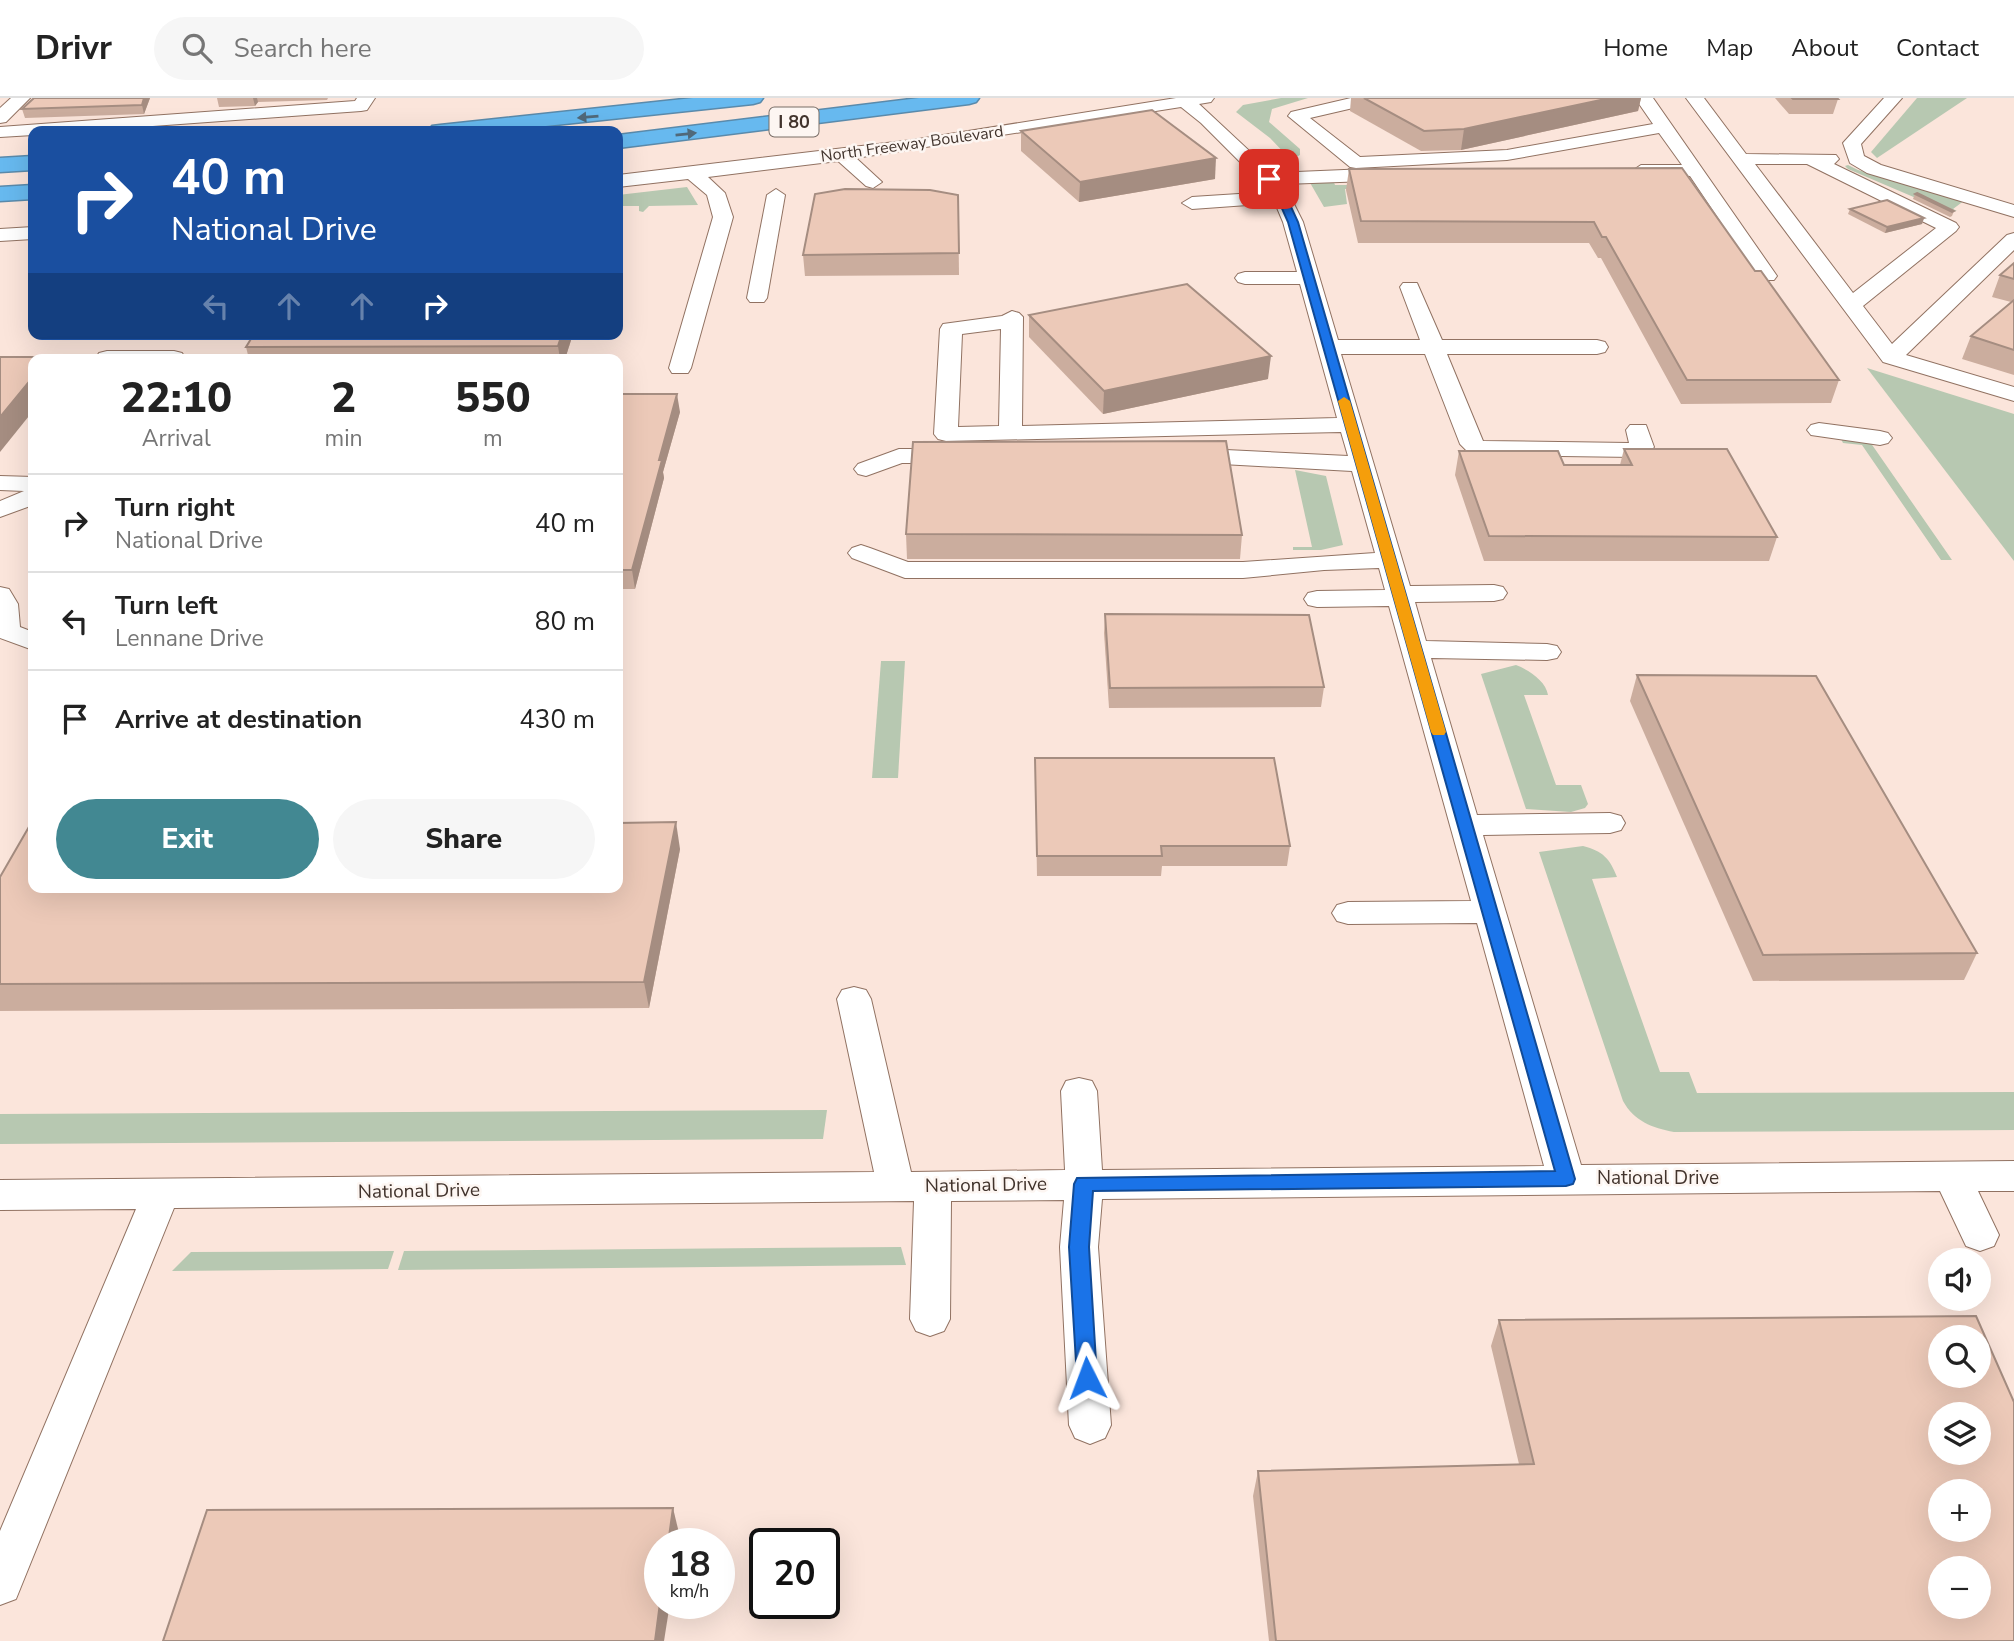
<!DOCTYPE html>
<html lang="en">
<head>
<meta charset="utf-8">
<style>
	:root { --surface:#fff; --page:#f6f6f6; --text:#222; --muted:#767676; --line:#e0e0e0; --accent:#428892 }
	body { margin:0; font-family:"Nunito Sans",sans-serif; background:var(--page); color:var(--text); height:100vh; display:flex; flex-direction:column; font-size:26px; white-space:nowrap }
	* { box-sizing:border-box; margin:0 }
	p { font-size:23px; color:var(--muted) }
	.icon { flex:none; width:38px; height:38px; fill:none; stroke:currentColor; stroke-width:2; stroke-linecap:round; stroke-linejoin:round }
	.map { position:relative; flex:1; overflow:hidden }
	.details { position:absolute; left:28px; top:256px; width:595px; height:539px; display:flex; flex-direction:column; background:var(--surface); border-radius:14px; box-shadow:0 7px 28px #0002 }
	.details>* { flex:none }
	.banner { position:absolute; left:28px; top:28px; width:595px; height:214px; border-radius:14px; box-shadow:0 7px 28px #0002; background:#1a4fa0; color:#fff; overflow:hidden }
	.tools { position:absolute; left:1928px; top:1150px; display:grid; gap:14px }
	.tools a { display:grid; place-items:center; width:63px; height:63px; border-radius:50%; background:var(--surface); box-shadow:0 7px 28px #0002; font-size:35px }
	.speed { position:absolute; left:644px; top:1430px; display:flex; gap:14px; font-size:35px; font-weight:700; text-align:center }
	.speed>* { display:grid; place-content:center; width:91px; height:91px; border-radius:50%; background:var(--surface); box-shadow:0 7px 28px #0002; line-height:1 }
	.speed small { font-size:18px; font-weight:400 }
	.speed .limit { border:4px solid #111; border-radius:10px; background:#fff; color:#111 }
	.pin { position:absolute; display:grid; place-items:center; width:60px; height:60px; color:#fff; margin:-30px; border-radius:14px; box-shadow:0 4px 10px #0006 }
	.me { position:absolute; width:77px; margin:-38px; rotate:357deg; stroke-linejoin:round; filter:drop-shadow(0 0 5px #0008) }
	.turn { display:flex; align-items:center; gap:24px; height:147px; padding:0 28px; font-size:32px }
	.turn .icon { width:91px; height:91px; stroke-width:2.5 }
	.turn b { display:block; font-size:49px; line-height:60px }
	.lanes { display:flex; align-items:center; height:66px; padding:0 28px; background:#0003; justify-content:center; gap:35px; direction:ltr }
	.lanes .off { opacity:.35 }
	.eta { display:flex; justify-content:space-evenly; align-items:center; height:119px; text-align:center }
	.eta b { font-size:42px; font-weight:800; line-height:49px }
	.primary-button { display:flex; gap:14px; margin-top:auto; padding:14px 28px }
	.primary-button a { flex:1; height:80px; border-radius:42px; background:var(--accent); color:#fff; font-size:28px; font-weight:800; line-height:80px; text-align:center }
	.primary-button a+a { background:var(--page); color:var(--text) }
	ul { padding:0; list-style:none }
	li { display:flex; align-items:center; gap:21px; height:98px; padding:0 28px; border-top:2px solid var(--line) }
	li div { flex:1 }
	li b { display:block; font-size:26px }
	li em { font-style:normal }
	header { display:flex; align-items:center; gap:42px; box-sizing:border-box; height:98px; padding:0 35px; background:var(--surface); border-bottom:2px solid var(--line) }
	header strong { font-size:33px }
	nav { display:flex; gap:38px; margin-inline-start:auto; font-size:24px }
	.search { width:490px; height:63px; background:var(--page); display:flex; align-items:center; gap:18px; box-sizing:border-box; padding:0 24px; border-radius:38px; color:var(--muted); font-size:26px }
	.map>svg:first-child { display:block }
	.green { fill:#b7c8b1 }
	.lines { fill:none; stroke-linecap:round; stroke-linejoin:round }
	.minor-casing { stroke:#917262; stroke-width:2 }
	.highway-casing { stroke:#5a8aab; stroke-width:3 }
	.minor { fill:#fff; fill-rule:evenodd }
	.highway { fill:#67b9ef; fill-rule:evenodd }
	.wall { fill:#cbad9e }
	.shaded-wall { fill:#a58d81 }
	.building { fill:#ecc9b8; stroke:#a58d81; stroke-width:2; fill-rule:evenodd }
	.oneway { fill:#50697a }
	.route { fill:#1a73e8; stroke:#114b97; stroke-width:2 }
	.slow { fill:#f59e0b }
	.labels { text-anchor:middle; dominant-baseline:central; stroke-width:5; stroke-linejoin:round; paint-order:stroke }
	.far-street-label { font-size:16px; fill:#41332c; stroke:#fdf6f2 }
	.shield { fill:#fdf6f2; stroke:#796e67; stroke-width:2 }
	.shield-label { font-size:18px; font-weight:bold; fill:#41332c }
	.street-label { font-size:19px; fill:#41332c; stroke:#fdf6f2 }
</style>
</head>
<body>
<header>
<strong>Drivr</strong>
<div class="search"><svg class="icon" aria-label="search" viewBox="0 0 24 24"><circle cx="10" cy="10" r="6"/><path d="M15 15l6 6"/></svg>Search here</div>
<nav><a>Home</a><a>Map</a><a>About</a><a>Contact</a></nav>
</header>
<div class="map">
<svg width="2014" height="1543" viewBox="0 0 2014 1543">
	<rect width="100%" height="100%" fill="#fbe5db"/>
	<g class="green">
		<path d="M1281,0H1308L1272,11L1269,24L1300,51V57L1291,62L1270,40L1236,14L1243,7Z"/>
		<path d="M1917,0H1967L1877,60L1871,54Z"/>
		<path d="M1848,67L1858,72L1965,102L1953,111L1957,113L1944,112L1848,71L1845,68Z"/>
		<path d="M1333,82L1335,87H1395L1394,91H1345L1347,106L1324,109L1309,83Z"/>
		<path d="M687,89L698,107L649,108L643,114L639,113V108H618V97Z"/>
		<path d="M1867,270L2014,316V463Z"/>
		<path d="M1841,341H1868L1952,462H1941L1862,347L1843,345Z"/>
		<path d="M1295,372L1326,378L1343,447L1321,452H1293V449H1312Z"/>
		<path d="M881,563H905L898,680H872Z"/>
		<path d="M1516,567C1529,572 1546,583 1548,597H1524L1556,687H1581L1588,706L1585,710L1571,714L1526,711L1481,576Z"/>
		<path d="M1583,748C1603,753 1610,761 1617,779L1592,781L1660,974H1689L1697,995L2014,994V1032L1674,1034C1652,1030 1634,1023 1623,1003L1539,754Z"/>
		<path d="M827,1012L823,1041L0,1046V1016Z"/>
		<path d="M901,1149L906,1167L398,1172L404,1153Z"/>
		<path d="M394,1153L388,1171L172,1173L191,1154Z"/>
	</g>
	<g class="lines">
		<defs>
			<g id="minor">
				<path d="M11,0H30L6,24L0,25V10Z"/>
				<path d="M357,0H375L367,12L361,13L84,33H33V37L0,39V29L355,3Z"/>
				<path d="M1176,0H1214L1211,4L1199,6L1273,75L1368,71L1377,77L1368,83L1284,86L1303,124L1338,242H1420L1400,189L1403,185H1417L1442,242H1597L1605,244L1608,249L1605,254L1597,256H1447L1483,343L1629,345L1626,332L1630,327H1646L1654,349L1650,354L1635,359L1477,357L1469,355L1460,346L1425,256H1341L1410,488L1494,487L1503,489L1507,495L1503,501L1494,503L1415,504L1426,543L1547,546L1557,548L1561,554L1557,560L1547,562L1431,560L1477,717L1610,715L1621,718L1625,725L1621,732L1610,735L1483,737L1581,1067L2014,1063V1093H1978L1999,1137L1994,1148L1980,1153L1966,1148L1940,1093L1102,1101L1098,1149L1111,1327L1105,1340L1090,1346L1075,1340L1069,1327L1060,1149L1064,1102L951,1103L950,1221L944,1233L930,1238L916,1233L910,1221L914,1103L174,1110L16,1501L0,1507V1433L136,1111L0,1112V1082L874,1074L837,901L842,892L854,889L866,892L871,901L911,1074L1065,1072L1061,993L1066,983L1079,980L1092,983L1097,993L1102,1072L1544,1068L1477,825L1348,826L1337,823L1332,815L1337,807L1348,804L1471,803L1389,508L1317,509L1308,507L1304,501L1308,495L1317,493L1385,492L1379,470L1324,472L1243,480H905L852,460L848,455L852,450L861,447L870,450L908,464H1243L1375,455L1352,373L1185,364L1177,362L1173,357L1177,352L1185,350L1348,358L1341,334L946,343L938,341L934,336L940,231L943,226L1002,218L1012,213L1019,215L1023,219L1022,328L1337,320L1300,186H1245L1238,184L1235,180L1238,176L1245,174H1297L1283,124L1275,105L1192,111L1182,105L1192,99L1270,94L1201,25L1181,9L856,60L882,84L873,90L866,88L838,63L708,79L725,95L733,119L691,270L688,275H672L669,270L713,119L707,97L688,81L618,89V77L912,42ZM1001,231L999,328L958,329L962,236Z"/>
				<path d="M1351,0H1382L1379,4L1310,20L1360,59L1507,52L1653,26L1635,0H1653L1777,178L1774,182H1760L1690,78L1634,77L1632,73L1641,67H1682L1659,35L1507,62L1356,70L1350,69L1288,18L1291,14Z"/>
				<path d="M1686,0H1704L1746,56L1836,57L1839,61L1834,66L1956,125L1959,129L1956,133L1863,208L1892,246L2007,137L2014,135V152L1906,257L2014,289V303L1883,264ZM1755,66H1807L1936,130L1853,195Z"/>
				<path d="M1884,0H1902L1861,46L1864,58L1881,67L2014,107V119L1867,75L1850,65L1843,45Z"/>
				<path d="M776,91L785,97L767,200L764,204H750L747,200L767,97Z"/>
				<path d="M33,129V141L0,143V131Z"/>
				<path d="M107,253H174L182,255L185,260H96L99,255Z"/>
				<path d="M1819,325L1880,333L1888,335L1892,340L1888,345L1880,347L1811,337L1807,332L1811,327Z"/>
				<path d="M899,351H955L963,353L967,358L963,363L955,365H902L866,378L858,376L854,371L858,366Z"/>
				<path d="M0,378L33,379V407L0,419V403L24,393L0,392Z"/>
				<path d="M0,489L9,491L18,506L20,529L33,534V552L0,540Z"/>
			</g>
			<g id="highway">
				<path d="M693,0H763L760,4L753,6L499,33H429L432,28L440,27Z"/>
				<path d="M919,0H979L976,4L969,6L618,50V37Z"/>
				<path d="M33,58V72L0,74V60Z"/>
				<path d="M33,87V101L0,103V89Z"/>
			</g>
		</defs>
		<use href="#minor" class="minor-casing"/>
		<use href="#highway" class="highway-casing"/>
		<use href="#minor" class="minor"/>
		<use href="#highway" class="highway"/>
	</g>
	<g class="wall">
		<path d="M34,0H150L144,16L25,20L22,11Z"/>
		<path d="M217,0H328L327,2L258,4L255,8L219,9Z"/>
		<path d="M1351,0H1641L1638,13L1461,52L1421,53L1350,13Z"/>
		<path d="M1775,0H1837L1838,1L1833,16H1789Z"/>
		<path d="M1021,33L1215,81L1079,104L1021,53Z"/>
		<path d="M1682,70L1755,173L1839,282L1831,305L1681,306L1601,160H1598L1589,145H1358L1346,92L1349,71Z"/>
		<path d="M1915,96L1954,113L1952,118L1950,119L1913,101Z"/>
		<path d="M958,97L959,177L805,178L803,157Z"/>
		<path d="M1850,111L1924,120L1922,126L1885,135L1848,116Z"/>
		<path d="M2014,165V277L1962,261L1971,238L2011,204L1992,199L2000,177Z"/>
		<path d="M1029,217L1268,281L1103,316L1029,239Z"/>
		<path d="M573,236L565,261H249L246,249Z"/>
		<path d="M618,296L680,314L663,374L664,380L635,491H618Z"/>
		<path d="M1624,351L1777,439L1769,463H1484L1455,377L1459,353L1564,367H1620Z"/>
		<path d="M906,436L1242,437L1240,461H907Z"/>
		<path d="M1105,516L1324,589L1321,609L1109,610L1104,535Z"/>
		<path d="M1637,577L1977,855L1964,882L1753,883L1630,603Z"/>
		<path d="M1035,660L1290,748L1287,768H1162L1161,778H1037Z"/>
		<path d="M680,751L649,910L0,913V779Z"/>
		<path d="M1499,1222L2014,1543H1269L1253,1398L1258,1373L1519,1366L1491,1248Z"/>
	</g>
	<g class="shaded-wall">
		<path d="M144,0H150L144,16L142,7Z"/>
		<path d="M253,0H257L258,4L255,8Z"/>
		<path d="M1610,0H1641L1638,13L1461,52L1464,31Z"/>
		<path d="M1216,60L1215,81L1079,104L1080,84Z"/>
		<path d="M1924,120L1922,126L1885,135L1887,129Z"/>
		<path d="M562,236H573L565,261H560L558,248Z"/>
		<path d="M1271,258L1268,281L1103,316L1104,293Z"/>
		<path d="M33,279V313L0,354V319Z"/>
		<path d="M677,296L680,314L663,374L664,380L635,491L632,472L659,362Z"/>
		<path d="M676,724L680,751L649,910L644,884Z"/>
		<path d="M673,1410L679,1435L678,1446H668Z"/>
		<path d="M660,1505H670L664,1543H655Z"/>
	</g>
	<g class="building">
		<path d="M34,0H144L142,7L22,11Z"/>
		<path d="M1364,0H1610L1464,31L1424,33Z"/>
		<path d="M1792,0H1837L1838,1H1793Z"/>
		<path d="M1152,12L1216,60L1080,84L1021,33Z"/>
		<path d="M1682,70L1755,173H1761L1839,282H1687L1606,139H1602L1594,124L1361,123L1349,71Z"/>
		<path d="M845,91L930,92L958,97L959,155L803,157L815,96Z"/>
		<path d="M1917,95L1954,113L1952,114L1915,96Z"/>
		<path d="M1887,102L1924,120L1887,129L1850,111Z"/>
		<path d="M2014,165V181L2000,177Z"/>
		<path d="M1187,186L1271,258L1104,293L1029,217Z"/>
		<path d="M2014,202V252L1971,238Z"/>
		<path d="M254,236H562L558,248L246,249Z"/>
		<path d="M0,259H49L48,261H33V279L0,319Z"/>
		<path d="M618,296H677L659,362H662L632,472H618Z"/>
		<path d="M1226,343L1242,437L906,436L913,344Z"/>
		<path d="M1624,351H1727L1777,439L1489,438L1459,353H1558L1564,367H1632Z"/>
		<path d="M1105,516L1309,517L1324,589L1110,590Z"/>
		<path d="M1637,577L1816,578L1977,855L1763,857Z"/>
		<path d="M1035,660H1274L1290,748H1161L1162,758H1037Z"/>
		<path d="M676,724L644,884L0,886V779L30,727H33V789H618V725Z"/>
		<path d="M1976,1218L2014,1304V1543H1276L1258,1373L1534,1366L1499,1222ZM1941,1239H1979V1278H1941ZM1941,1316H1979V1354H1941ZM1941,1393H1979V1432H1941ZM1941,1470H1979V1508H1941Z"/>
		<path d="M673,1410L668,1446H660V1505L655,1543H163L207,1412Z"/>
	</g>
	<defs><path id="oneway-solid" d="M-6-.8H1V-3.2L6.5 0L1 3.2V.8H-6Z" transform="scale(1.75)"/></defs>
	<g class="oneway">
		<use href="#oneway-solid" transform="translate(588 19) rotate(175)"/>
		<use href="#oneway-solid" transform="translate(686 36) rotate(-6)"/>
	</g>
	<path class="route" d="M1269,78L1282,89L1298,124L1575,1081L1573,1086L1566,1088L1093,1093L1089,1149L1097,1280L1094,1287L1087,1290L1080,1287L1077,1280L1069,1149L1074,1086L1077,1080L1555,1073L1288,124L1273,90L1264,81Z"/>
	<path class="slow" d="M1344,299L1350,303L1446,634L1444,637H1433L1431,634L1338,303Z"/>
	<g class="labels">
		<g class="far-street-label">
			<text transform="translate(912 46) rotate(-8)">North Freeway Boulevard</text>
		</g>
		<rect class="shield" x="769.5" y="9.5" width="49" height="29" rx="5"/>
		<g class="shield-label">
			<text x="794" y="24">I 80</text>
		</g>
		<g class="street-label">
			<text x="1658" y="1080">National Drive</text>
			<text transform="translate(986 1087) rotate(-1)">National Drive</text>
			<text transform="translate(419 1093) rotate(-1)">National Drive</text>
		</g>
	</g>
</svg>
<div class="tools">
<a><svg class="icon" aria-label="sound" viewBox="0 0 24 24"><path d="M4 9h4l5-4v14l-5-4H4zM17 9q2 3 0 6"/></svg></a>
<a><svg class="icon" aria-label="search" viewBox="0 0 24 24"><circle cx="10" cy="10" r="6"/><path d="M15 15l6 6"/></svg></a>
<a><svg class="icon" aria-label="layers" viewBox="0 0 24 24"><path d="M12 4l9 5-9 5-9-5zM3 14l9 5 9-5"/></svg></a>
<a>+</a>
<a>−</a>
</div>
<div class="speed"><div>18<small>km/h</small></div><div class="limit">20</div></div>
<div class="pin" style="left:1269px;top:81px;background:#d93025"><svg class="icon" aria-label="arrive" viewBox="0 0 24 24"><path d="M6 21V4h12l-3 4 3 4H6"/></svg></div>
<svg class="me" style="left:1087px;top:1280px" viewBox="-20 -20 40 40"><path d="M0-17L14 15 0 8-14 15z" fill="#1a73e8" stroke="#fff" stroke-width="4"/></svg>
<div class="banner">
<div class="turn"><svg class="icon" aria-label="right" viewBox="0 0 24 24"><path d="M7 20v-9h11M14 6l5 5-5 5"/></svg><div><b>40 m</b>National Drive</div></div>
<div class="lanes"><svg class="icon off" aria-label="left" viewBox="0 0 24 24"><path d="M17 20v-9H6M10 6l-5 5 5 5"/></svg><svg class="icon off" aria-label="ahead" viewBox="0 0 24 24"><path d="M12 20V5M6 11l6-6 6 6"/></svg><svg class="icon off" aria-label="ahead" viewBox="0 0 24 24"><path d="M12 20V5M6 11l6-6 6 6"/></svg><svg class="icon" aria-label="right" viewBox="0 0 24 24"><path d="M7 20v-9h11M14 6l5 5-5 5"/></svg></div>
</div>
<section class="details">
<div class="eta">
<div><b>22:10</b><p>Arrival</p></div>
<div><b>2</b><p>min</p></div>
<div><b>550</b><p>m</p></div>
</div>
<ul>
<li><svg class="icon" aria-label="right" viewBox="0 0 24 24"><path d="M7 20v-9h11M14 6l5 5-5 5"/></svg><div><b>Turn right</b><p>National Drive</p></div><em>40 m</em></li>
<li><svg class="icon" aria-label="left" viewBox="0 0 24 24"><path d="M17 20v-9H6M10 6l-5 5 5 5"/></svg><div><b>Turn left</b><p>Lennane Drive</p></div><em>80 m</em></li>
<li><svg class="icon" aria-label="arrive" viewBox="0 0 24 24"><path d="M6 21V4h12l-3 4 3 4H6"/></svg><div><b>Arrive at destination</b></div><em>430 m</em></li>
</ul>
<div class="primary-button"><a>Exit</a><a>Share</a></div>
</section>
</div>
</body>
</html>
